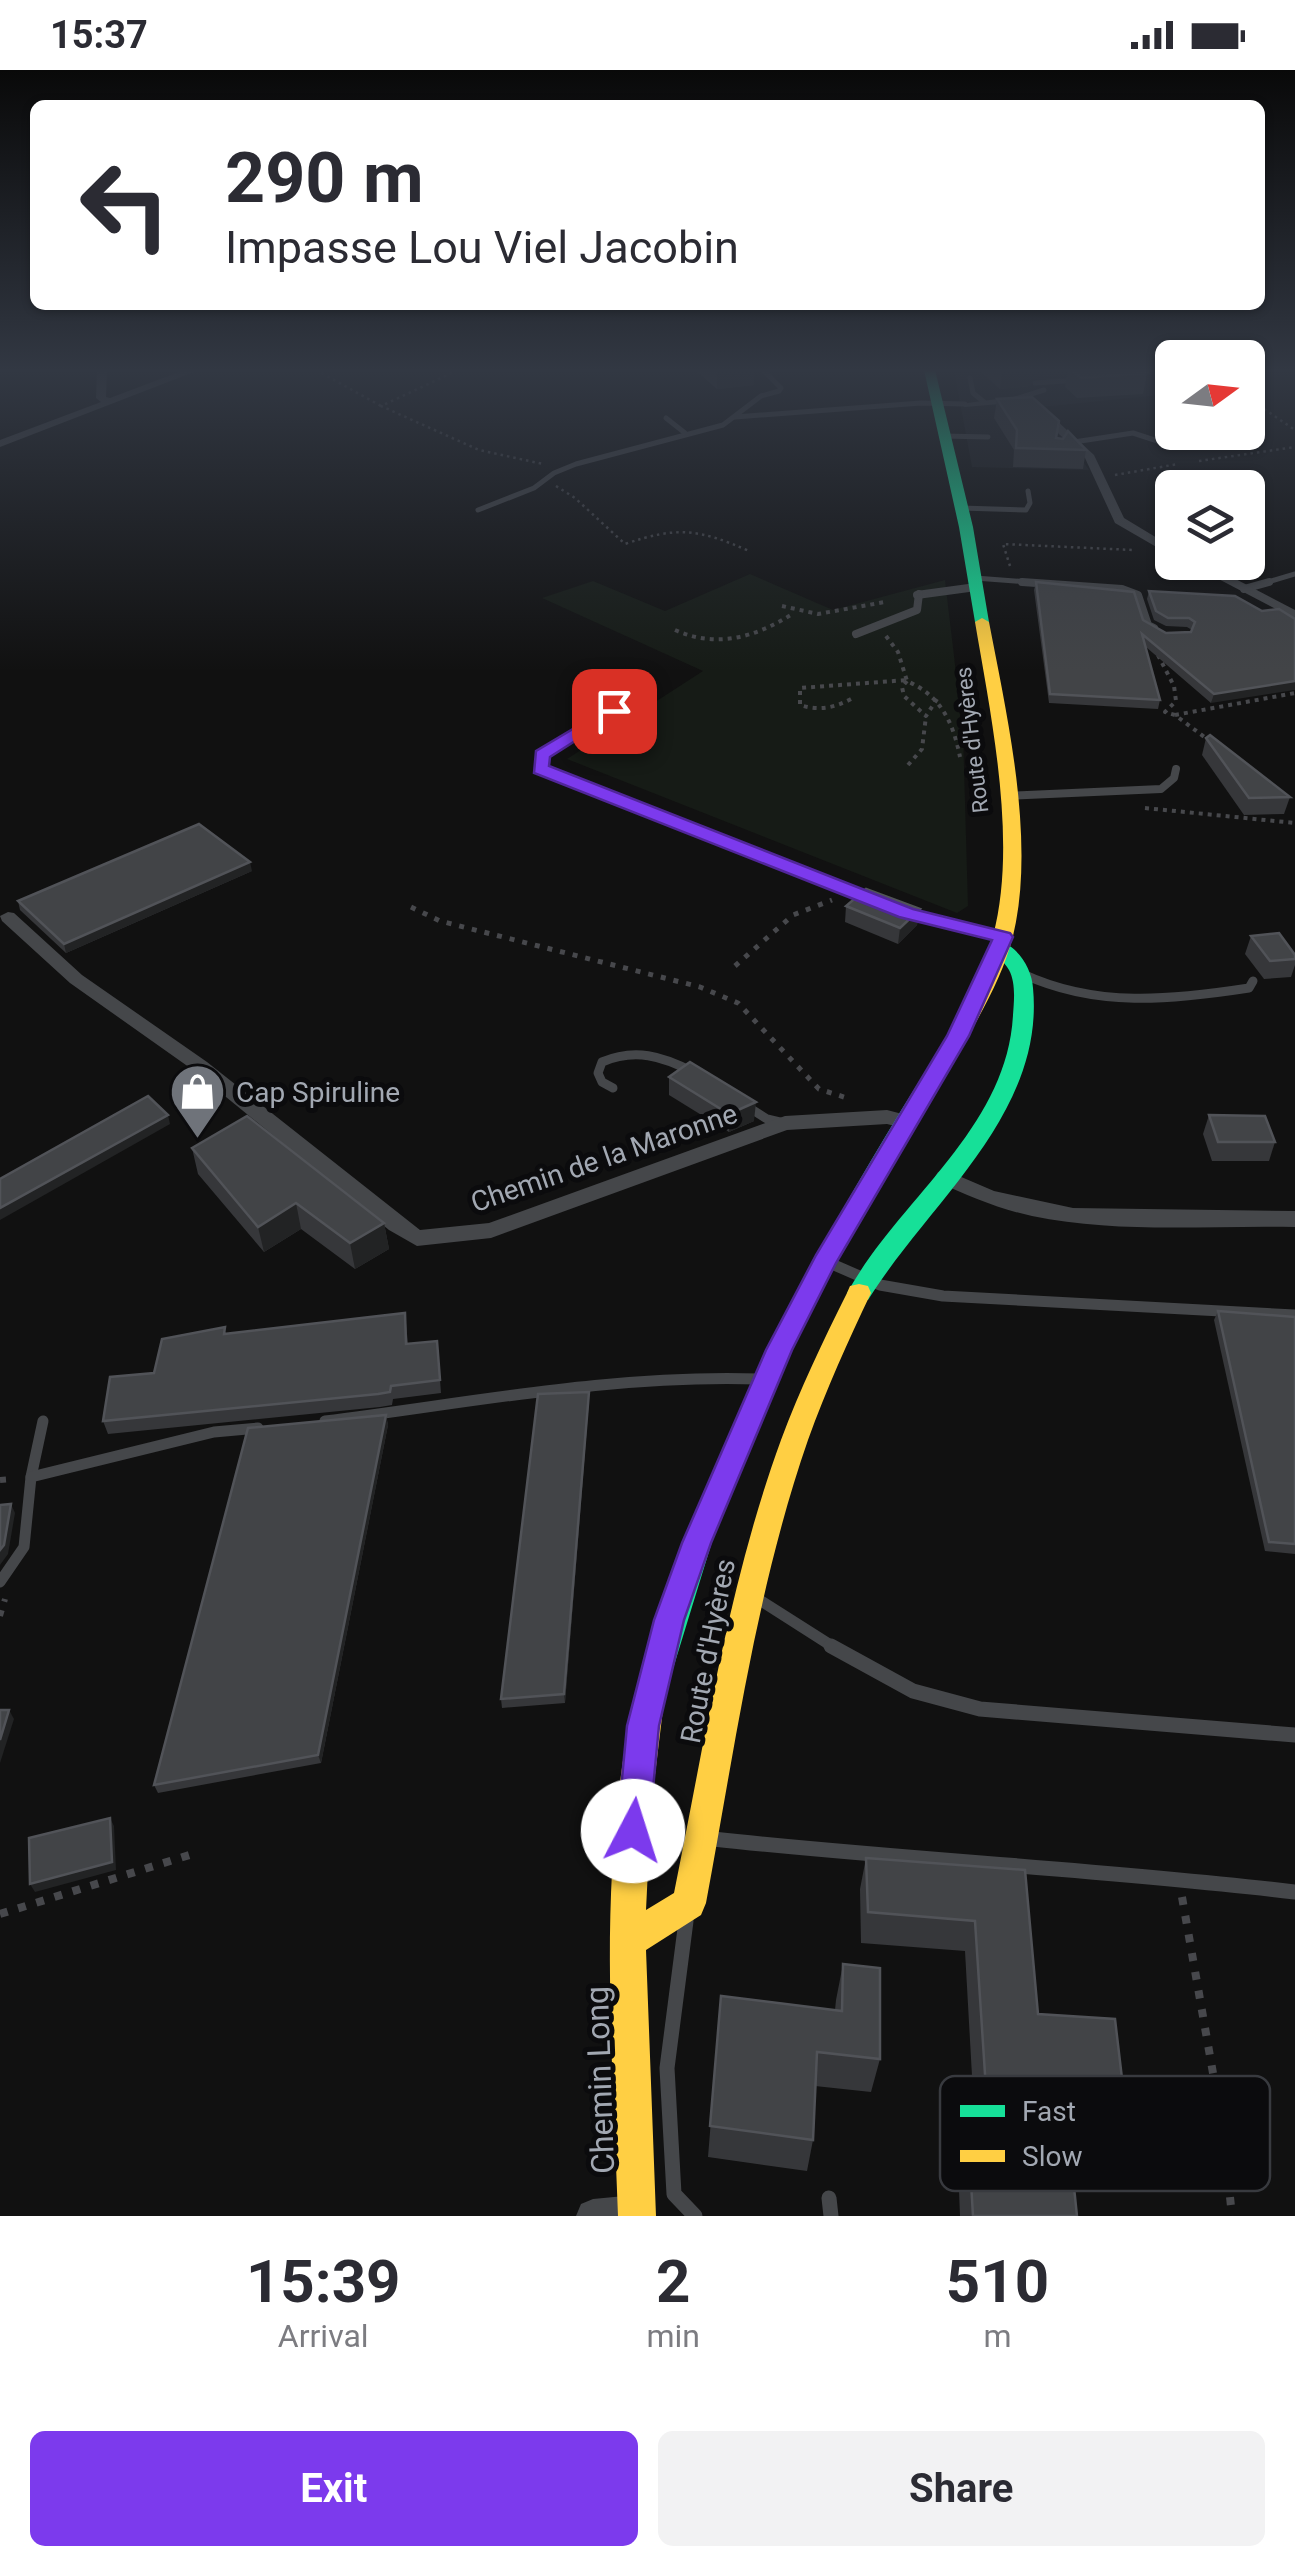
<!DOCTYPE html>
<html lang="en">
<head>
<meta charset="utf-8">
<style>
	:root { --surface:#fff; --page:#f2f2f3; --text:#2b2b33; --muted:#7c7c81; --accent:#7c3aed }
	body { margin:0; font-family:Roboto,sans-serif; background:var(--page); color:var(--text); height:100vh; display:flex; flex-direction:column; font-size:38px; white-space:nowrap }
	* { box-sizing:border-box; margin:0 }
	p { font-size:32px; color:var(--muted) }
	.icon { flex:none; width:55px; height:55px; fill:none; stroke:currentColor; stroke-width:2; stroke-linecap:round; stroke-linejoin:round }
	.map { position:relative; height:2146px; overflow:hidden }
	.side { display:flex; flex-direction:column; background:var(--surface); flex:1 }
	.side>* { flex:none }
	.banner { position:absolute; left:30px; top:30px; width:1235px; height:210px; border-radius:15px; box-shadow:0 2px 8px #0004; background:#fff; color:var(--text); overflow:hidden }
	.needle { width:65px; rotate:75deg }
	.tools { position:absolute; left:1155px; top:270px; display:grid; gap:20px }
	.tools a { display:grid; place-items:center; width:110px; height:110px; border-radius:15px; background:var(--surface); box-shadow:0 2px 8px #0004; font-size:50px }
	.pin { position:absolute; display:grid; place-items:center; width:85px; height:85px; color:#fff; margin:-42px; border-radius:20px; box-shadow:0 5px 15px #0006 }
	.me { position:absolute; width:110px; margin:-55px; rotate:5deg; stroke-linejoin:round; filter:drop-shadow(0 0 8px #0008) }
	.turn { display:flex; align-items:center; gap:35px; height:210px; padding:0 30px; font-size:45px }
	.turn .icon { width:130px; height:130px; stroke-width:2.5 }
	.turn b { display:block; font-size:70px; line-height:85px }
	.eta { display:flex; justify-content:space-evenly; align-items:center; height:170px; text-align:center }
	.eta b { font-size:60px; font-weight:700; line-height:70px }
	.button { display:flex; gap:20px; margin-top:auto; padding:20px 30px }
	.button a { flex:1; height:115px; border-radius:15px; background:var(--accent); color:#fff; font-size:40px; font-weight:700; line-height:115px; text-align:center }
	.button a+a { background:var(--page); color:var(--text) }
	.status { display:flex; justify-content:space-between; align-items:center; height:70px; padding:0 50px; background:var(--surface); direction:ltr }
	.status svg { height:28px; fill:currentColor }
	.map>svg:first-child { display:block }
	.built { fill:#1b1c1e }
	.green { fill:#161b16 }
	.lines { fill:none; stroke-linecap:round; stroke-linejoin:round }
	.path-far4 { stroke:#47484c; stroke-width:2.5; stroke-dasharray:2.5 4; stroke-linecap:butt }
	.path-far3 { stroke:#47484c; stroke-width:4; stroke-dasharray:4 5; stroke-linecap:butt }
	.path-far2 { stroke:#47484c; stroke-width:5; stroke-dasharray:5 8; stroke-linecap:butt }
	.path-far1 { stroke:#47484c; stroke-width:6; stroke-dasharray:6 9; stroke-linecap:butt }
	.path { stroke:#47484c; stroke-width:8; stroke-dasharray:8 11; stroke-linecap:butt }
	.lane-far4 { stroke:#45474a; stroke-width:5 }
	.lane-far3 { stroke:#45474a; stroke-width:8 }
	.lane-far2 { stroke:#45474a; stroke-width:9 }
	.lane-far1 { stroke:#45474a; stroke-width:11 }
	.lane { stroke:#45474a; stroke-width:15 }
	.street { fill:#45474a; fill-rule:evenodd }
	.fast { fill:#16e098; fill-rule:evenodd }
	.slow { fill:#ffcf43; fill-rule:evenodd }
	.wall { fill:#36373a }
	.shaded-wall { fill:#222324 }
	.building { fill:#424447; stroke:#515358; stroke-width:2.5 }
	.route { fill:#7c3aed; stroke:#51269a; stroke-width:2.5 }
	.labels { text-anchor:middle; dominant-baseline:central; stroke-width:10; stroke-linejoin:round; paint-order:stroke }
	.far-street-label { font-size:22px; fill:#a2a8b2; stroke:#0b0b0d }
	.poi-label { font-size:28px; fill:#a2a8b2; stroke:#0b0b0d; text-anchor:start }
	.street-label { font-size:28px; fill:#a2a8b2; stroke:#0b0b0d }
	.near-street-label { font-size:32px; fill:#a2a8b2; stroke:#0b0b0d }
	.key { fill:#0b0b0d; stroke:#383a3f; stroke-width:2.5 }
	.key-label { font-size:28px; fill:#a2a8b2 }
</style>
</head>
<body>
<div class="status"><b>15:37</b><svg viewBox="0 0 49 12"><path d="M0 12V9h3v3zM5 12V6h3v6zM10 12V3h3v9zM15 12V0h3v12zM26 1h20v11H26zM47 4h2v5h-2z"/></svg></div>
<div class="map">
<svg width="1295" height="2146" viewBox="0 0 1295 2146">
	<rect width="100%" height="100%" fill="#111"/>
	<path class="built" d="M954,300H1139L1169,324L1032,338L1068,371L1089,400L972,397Z"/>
	<path class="green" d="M750,504L833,540L945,510L963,662L968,836L957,843L567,689L703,601L542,528L593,511L665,541Z"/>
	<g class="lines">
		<g class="path-far4">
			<path d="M316,300L381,336"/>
			<path d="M458,300L381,336L479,380L543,394"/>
			<path d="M1248,328L1295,360"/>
			<path d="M1199,391L1295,377"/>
			<path d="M1115,405L1178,394"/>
			<path d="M556,416L575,428L625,474C677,456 699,459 749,481"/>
			<path d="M1010,496L1003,474L1133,480"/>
		</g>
		<g class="path-far3">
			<path d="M782,536L818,544L885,532"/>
			<path d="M675,560C717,579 756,567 794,543"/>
			<path d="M886,566L898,582L907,611C941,626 953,652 960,687"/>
			<path d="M1158,585L1174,616L1176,631L1165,642L1175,645"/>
			<path d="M907,611L902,617L904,626L926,646L937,629"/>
			<path d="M851,629C834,638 819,641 800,635V618L907,610"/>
			<path d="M1211,672L1175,645L1295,623"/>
			<path d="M908,695L922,679L926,646"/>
			<path d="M1145,738L1295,753"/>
		</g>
		<g class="path-far2">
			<path d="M411,837L440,851L700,917L738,933L819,1019L847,1028"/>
			<path d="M735,896L793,845L832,830"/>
		</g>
		<g class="path-far1">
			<path d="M0,1410L13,1409"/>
			<path d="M0,1546L5,1529"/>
		</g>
		<g class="path">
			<path d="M1182,1827L1223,2060L1232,2146"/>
			<path d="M0,1844L199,1782"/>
		</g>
		<g class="lane-far4">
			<path d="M970,308L973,323L984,332"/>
			<path d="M1035,313L1079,310"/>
			<path d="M1012,330L1044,320"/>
			<path d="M735,347L921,333L965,334"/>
			<path d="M666,348L685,363"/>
			<path d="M944,366L988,367"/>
			<path d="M1074,372L1133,363L1176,377L1223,368"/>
			<path d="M961,438L1026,440L1030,433L1028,421"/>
			<path d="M478,440L534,418L554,403L576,394L723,355L761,326L779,321L781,318L763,300"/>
			<path d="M1214,503L1247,492"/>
			<path d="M1174,504L1198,496"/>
			<path d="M975,508L1056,514"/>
			<path d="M1261,514L1295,504"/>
		</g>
		<g class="lane-far3">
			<path d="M1022,512L1122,519L1138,525L1148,555L1154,558"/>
			<path d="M1244,519L1269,512"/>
			<path d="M917,525L976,517"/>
			<path d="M856,564L917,540L919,524"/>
			<path d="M602,620L613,631L614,641L542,685L540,699L762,786"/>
			<path d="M1006,726L1161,719L1174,708L1176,699"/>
		</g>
		<g class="lane-far2">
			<path d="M756,783L873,829"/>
			<path d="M907,843L1002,867"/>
			<path d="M1023,904C1096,938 1171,930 1249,918L1253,911"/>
			<path d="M613,1018L602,1012L598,1003L602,992C635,978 662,986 693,1002"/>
			<path d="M745,1035L767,1049L784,1053"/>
		</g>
		<g class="lane-far1">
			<path d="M825,1191L880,1215L943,1226L1295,1245"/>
			<path d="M325,1351C470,1333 613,1304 760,1309"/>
			<path d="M31,1407L43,1351"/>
			<path d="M0,1512L24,1477L31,1407L214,1362L258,1358"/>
			<path d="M755,1527L835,1578"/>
		</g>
		<g class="lane">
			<path d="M831,1576L913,1621L980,1639L1295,1665"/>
			<path d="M713,1769C907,1790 1102,1799 1295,1822"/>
			<path d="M686,1851L667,1998L674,2124L695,2146"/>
			<path d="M829,2128L831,2146"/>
		</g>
		<g class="street">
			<path d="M97,300H107L106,327L110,328L184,300H199L0,377V370L101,332L96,328Z"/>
			<path d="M1012,327L1042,337L1094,385L1124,448L1172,477V486L1115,453L1085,388L1034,341L1011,333L965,337L960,334Z"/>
			<path d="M1186,492H1203L1295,540V549Z"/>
			<path d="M8,842L14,843L82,905L207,992L420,1160L489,1153L785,1046L887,1040L914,1047L917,1052L907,1059L887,1054L787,1060L491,1168L417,1176L389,1160L193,1000L70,913L2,851L0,846Z"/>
			<path d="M945,1100L994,1121L1073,1138L1295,1141V1157C1208,1155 1118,1164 1032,1146C999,1139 968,1126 938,1112L935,1107L938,1102Z"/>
			<path d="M635,2125L647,2130L650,2146H576L581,2134L593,2129Z"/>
		</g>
		<g class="fast">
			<path d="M924,300H935L973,457L989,552L982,556L975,552L959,457Z"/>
			<path d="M999,871C1018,876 1032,899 1033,918C1045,1044 929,1132 868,1230H850L847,1223C899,1129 1007,1059 1013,945C1014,931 1016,913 1009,900C1004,891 995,885 989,877Z"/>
			<path d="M943,984L954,991L848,1168L782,1299L715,1462L660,1641L649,1645L638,1641L634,1631C698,1395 805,1192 935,986Z"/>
		</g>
		<g class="slow">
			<path d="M982,548L989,552C1007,646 1036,771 1013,866C1002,910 976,952 954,991L943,998L932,991C956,952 981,911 993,866C1018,772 991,647 975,552Z"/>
			<path d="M859,1214L868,1216L871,1223C848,1271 826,1320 808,1370C756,1520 735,1678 706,1833L701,1845L646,1880L656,2146H618C612,1975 597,1799 634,1631L638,1621L649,1617L660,1621L664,1631L651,1738L646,1840L674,1823C705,1671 728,1515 781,1370C800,1319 823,1271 847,1223L850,1216Z"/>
		</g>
	</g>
	<g class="wall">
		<path d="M695,300H754V315L717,319Z"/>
		<path d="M979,300H1143L1147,303L1143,324L1077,328L1065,317L1067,304L1035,307L1030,316L1000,319Z"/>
		<path d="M997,329L1056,368L1063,369L1086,380L1083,399L1013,397L1014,380L994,348Z"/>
		<path d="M1036,512L1143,550L1166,563L1191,562L1192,560L1187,557L1166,556L1154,550L1147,529L1149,521L1262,541L1211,633L1146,577L1160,630L1158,639L1049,633L1034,520Z"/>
		<path d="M1206,668L1290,727L1284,744L1244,745L1202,685Z"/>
		<path d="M252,801L66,883L20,840L18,831Z"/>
		<path d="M846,836L920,839L917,855L898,874L845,852Z"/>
		<path d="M1251,866L1295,885V895L1291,907L1264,909L1245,884Z"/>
		<path d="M669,1007L754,1051L729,1062L669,1025Z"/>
		<path d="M1209,1045L1275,1072L1269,1091H1212L1203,1064Z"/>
		<path d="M192,1078L384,1153L389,1179L355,1199L301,1159L264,1182L198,1104Z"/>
		<path d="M1218,1241L1295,1247V1484L1265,1481L1214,1250Z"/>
		<path d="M405,1243L408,1274L437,1271L441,1323L393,1329L392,1335L380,1337L108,1364L103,1351L227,1264Z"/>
		<path d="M589,1331L565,1633L502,1638L501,1629Z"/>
		<path d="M386,1345L388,1355L321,1693L158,1723L154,1715Z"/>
		<path d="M866,1788L1025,1800L1038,1944L1123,2017L1107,2044L1050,2039L1055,2097L1077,2146H960L959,2120L970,2095H977L965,1881L861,1873L860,1819Z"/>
		<path d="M843,1894L880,1989L871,2022L815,2016L813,2070L807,2101L708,2087L721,1926L835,1940L836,1930Z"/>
	</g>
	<g class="shaded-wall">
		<path d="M717,300H754V315L717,319Z"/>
		<path d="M1068,300L1067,304L1035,307L1030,316L1000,319L1002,301Z"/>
		<path d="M1295,611V620L1211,633L1214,624Z"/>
		<path d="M250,792L252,801L66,883L64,874Z"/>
		<path d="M920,839L917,855L898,874L900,858Z"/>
		<path d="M756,1032L754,1051L729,1062V1044Z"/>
		<path d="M168,1045L170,1054L0,1150V1138Z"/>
		<path d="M296,1133L301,1159L264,1182L258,1157Z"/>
		<path d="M384,1153L389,1179L355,1199L350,1173Z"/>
		<path d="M589,1322V1331L565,1633L564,1624Z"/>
		<path d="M386,1345L388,1355L321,1693L318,1685Z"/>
		<path d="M11,1434L15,1443L8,1484L0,1495V1480Z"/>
		<path d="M9,1640L14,1649L0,1693V1670Z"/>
		<path d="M110,1748L114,1756L116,1800L35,1822L30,1814Z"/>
	</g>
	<g class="building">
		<path d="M1072,300H1143L1147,303L1081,308Z"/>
		<path d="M1032,327L1059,351L1056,368L1063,369L1068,361L1086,380L1016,378L1017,360L997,329Z"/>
		<path d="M1036,512L1134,522L1143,550L1166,563L1191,562L1195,552L1189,548H1168L1156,541L1149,521L1235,526L1262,541L1279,539L1295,549V611L1214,624L1142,564L1160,630L1050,624Z"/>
		<path d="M1210,665L1290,727L1249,728L1206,668Z"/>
		<path d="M199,754L250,792L64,874L18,831Z"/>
		<path d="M866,819L920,839L900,858L846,836Z"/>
		<path d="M1279,863L1295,885V889L1270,891L1251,866Z"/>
		<path d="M690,992L756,1032L729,1044L669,1007Z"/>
		<path d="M148,1026L168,1045L0,1138V1109Z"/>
		<path d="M1209,1045L1265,1046L1275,1072H1218Z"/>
		<path d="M247,1046L384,1153L350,1173L296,1133L258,1157L192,1078Z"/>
		<path d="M1218,1241L1295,1247V1474L1269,1472Z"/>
		<path d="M405,1243L406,1274L437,1271L440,1310L391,1316L390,1322L378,1324L103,1351L110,1307L154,1303L162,1269L225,1257L224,1264Z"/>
		<path d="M589,1322L564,1624L501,1629L538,1324Z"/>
		<path d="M386,1345L318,1685L154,1715L248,1358Z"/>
		<path d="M11,1434L4,1475L0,1480V1435Z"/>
		<path d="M0,1640H9L0,1670Z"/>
		<path d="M110,1748L112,1792L30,1814L29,1768Z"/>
		<path d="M866,1788L1025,1800L1038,1944L1115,1949L1123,2017L1047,2011L1055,2097L1072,2098L1077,2146H973L970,2095L991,2096L975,1851L868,1842Z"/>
		<path d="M843,1894L880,1898V1989L817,1982L813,2070L710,2056L721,1926L842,1941Z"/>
	</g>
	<linearGradient id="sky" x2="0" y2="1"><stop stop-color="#090909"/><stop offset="0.5" stop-color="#323843"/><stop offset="1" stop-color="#323843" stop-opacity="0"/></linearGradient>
	<rect width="1295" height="601" fill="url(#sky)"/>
	<path class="route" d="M608,638L622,641L550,687L549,696L913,839L1010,863L1013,867L969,966L836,1193L792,1280L711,1473L684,1550L659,1656L649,1761L645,1773L633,1778L621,1773L617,1761L627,1656L654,1550L682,1473L766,1280L816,1185L947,966L992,870L899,847L534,703L536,681Z"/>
	<defs>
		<symbol id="shop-pin" viewBox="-11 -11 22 30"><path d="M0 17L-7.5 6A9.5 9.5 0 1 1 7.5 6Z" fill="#6f737a" stroke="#0b0b0d"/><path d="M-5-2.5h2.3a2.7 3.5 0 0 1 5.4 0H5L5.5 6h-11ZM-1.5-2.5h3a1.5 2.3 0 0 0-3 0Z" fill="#fff"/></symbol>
	</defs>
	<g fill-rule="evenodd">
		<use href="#shop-pin" x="166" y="990" width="63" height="86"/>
	</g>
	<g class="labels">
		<g class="far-street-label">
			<text transform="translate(972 670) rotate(-97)">Route d'Hyères</text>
		</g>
		<g class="poi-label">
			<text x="236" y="1022">Cap Spiruline</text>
		</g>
		<g class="street-label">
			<text transform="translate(604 1088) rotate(-19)">Chemin de la Maronne</text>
			<text transform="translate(708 1581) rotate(-79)">Route d'Hyères</text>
		</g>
		<g class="near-street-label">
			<text transform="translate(600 2010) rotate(-92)">Chemin Long</text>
		</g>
	</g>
	<rect x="940" y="2006" width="330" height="115" rx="15" class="key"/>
	<rect x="960" y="2035" width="45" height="12" fill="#16e098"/>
	<rect x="960" y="2080" width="45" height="12" fill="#ffcf43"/>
	<g class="key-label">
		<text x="1022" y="2051">Fast</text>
		<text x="1022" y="2096">Slow</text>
	</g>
</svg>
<div class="tools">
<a><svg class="needle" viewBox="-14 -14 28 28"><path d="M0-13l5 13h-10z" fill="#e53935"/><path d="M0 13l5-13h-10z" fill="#7c7c81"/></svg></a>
<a><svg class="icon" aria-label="layers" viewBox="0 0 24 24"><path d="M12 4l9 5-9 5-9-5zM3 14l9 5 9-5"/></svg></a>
</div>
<div class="pin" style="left:614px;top:641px;background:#d93025"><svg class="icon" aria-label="arrive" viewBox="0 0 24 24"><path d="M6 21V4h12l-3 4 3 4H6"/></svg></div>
<svg class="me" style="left:633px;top:1761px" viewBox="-20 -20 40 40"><circle r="19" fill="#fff"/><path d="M0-13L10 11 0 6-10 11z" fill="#7c3aed"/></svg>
<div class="banner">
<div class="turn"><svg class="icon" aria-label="left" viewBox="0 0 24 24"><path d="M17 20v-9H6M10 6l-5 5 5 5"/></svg><div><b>290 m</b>Impasse Lou Viel Jacobin</div></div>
</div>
</div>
<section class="side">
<div class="eta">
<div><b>15:39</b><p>Arrival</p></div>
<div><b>2</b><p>min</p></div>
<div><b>510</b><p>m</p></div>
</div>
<div class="button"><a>Exit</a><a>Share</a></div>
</section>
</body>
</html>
